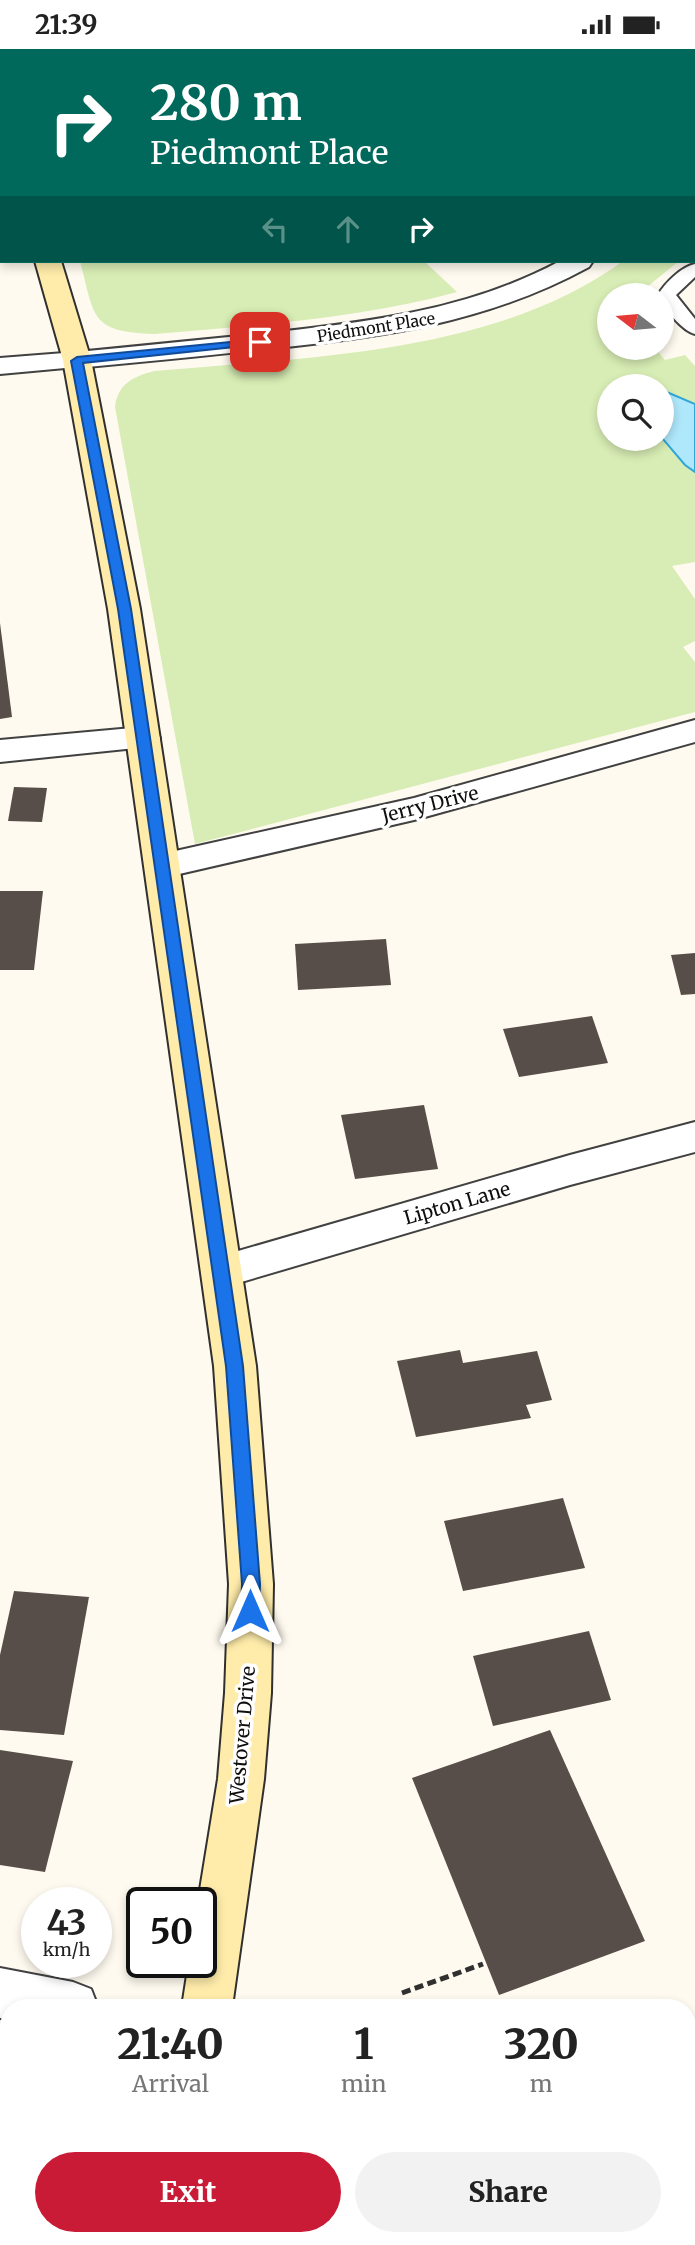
<!DOCTYPE html>
<html lang="en">
<head>
<meta charset="utf-8">
<style>
	:root { --surface:#fff; --page:#f2f2f2; --text:#222; --muted:#767676; --accent:#c91b36 }
	body { margin:0; font-family:Merriweather,serif; background:var(--page); color:var(--text); height:100vh; display:flex; flex-direction:column; font-size:26px; white-space:nowrap }
	* { box-sizing:border-box; margin:0 }
	p { font-size:23px; color:var(--muted) }
	.icon { flex:none; width:38px; height:38px; fill:none; stroke:currentColor; stroke-width:2; stroke-linecap:round; stroke-linejoin:round }
	.map { position:relative; flex:1; overflow:hidden }
	.details { position:absolute; left:0px; top:1950px; width:696px; height:247px; display:flex; flex-direction:column; background:var(--surface); border-radius:28px 28px 0 0; box-shadow:0 4px 10px #0003 }
	.details>* { flex:none }
	.top-card { position:absolute; left:0px; top:0px; width:696px; height:214px; box-shadow:0 4px 10px #0003; background:#00695c; color:#fff; overflow:hidden }
	.needle { width:46px; rotate:286deg }
	.buttons { position:absolute; left:597px; top:234px; display:grid; gap:14px }
	.buttons a { display:grid; place-items:center; width:77px; height:77px; border-radius:50%; background:var(--surface); box-shadow:0 4px 10px #0003; font-size:35px }
	.speed { position:absolute; left:21px; top:1838px; display:flex; gap:14px; font-size:35px; font-weight:700; text-align:center }
	.speed>* { display:grid; place-content:center; width:91px; height:91px; border-radius:50%; background:var(--surface); box-shadow:0 4px 10px #0003; line-height:1 }
	.speed small { font-size:18px; font-weight:400 }
	.speed .limit { border:4px solid #111; border-radius:10px; background:#fff; color:#111 }
	.pin { position:absolute; display:grid; place-items:center; width:60px; height:60px; color:#fff; margin:-30px; border-radius:14px; box-shadow:0 4px 10px #0006 }
	.me { position:absolute; width:77px; margin:-38px; rotate:0deg; stroke-linejoin:round; filter:drop-shadow(0 0 5px #0008) }
	.turn { display:flex; align-items:center; gap:24px; height:147px; padding:0 35px; font-size:32px }
	.turn .icon { width:91px; height:91px; stroke-width:2.5 }
	.turn b { display:block; font-size:49px; line-height:60px }
	.lanes { display:flex; align-items:center; height:66px; padding:0 35px; background:#0003; justify-content:center; gap:35px; direction:ltr }
	.lanes .off { opacity:.35 }
	.eta { display:flex; justify-content:space-evenly; align-items:center; height:119px; text-align:center }
	.eta b { font-size:42px; font-weight:800; line-height:49px }
	.primary-button { display:flex; gap:14px; margin-top:auto; padding:14px 35px }
	.primary-button a { flex:1; height:80px; border-radius:42px; background:var(--accent); color:#fff; font-size:28px; font-weight:800; line-height:80px; text-align:center }
	.primary-button a+a { background:var(--page); color:var(--text) }
	.status { display:flex; justify-content:space-between; align-items:center; height:49px; padding:0 35px; background:var(--surface); direction:ltr }
	.status svg { height:19px; fill:currentColor }
	.map>svg:first-child { display:block }
	.green { fill:#d8edb5; fill-rule:evenodd }
	.water { fill:#afe7fb; stroke:#30a7d8; stroke-width:2 }
	.building { fill:#574d49 }
	.lines { fill:none; stroke-linecap:round; stroke-linejoin:round }
	.service-casing { stroke:#414141; stroke-width:4 }
	.minor-casing { stroke:#414141; stroke-width:4 }
	.tertiary-casing { stroke:#414141; stroke-width:4 }
	.secondary-casing { stroke:#303030; stroke-width:4 }
	.path { stroke:#303030; stroke-width:5; stroke-dasharray:9 4.5; stroke-linecap:butt }
	.service { fill:#fff; fill-rule:evenodd }
	.minor { fill:#fff; fill-rule:evenodd }
	.tertiary { fill:#fff; fill-rule:evenodd }
	.secondary { fill:#ffecaa; fill-rule:evenodd }
	.route { fill:#1a73e8; stroke:#114b97; stroke-width:2 }
	.labels { text-anchor:middle; dominant-baseline:central; stroke-width:7; stroke-linejoin:round; paint-order:stroke }
	.far-street-label { font-size:16px; fill:#0e0e0e; stroke:#fff }
	.street-label { font-size:19px; fill:#0e0e0e; stroke:#fff }
</style>
</head>
<body>
<div class="status"><b>21:39</b><svg viewBox="0 0 49 12"><path d="M0 12V9h3v3zM5 12V6h3v6zM10 12V3h3v9zM15 12V0h3v12zM26 1h20v11H26zM47 4h2v5h-2z"/></svg></div>
<div class="map">
<svg width="695" height="2196" viewBox="0 0 695 2196">
	<rect width="100%" height="100%" fill="#fffaef"/>
	<g class="green">
		<path d="M80,212H424L457,243C358,270 257,276 155,285C89,283 95,268 80,212Z"/>
		<path d="M623,212H679L636,247H609V299H655L665,311L685,306L695,317V513L672,517L695,550V592L683,598L695,613V663L195,795L115,358C118,335 132,328 154,322C307,308 494,306 623,212ZM609,338H662V390H609Z"/>
	</g>
	<path class="water" d="M662,341L695,355V423L685,416L662,389Z"/>
	<g class="building">
		<path d="M0,574L12,668L0,670Z"/>
		<path d="M14,738L47,739L42,773L8,772Z"/>
		<path d="M0,842H43L34,921H0Z"/>
		<path d="M386,890L391,936L298,941L295,895Z"/>
		<path d="M695,904V945L681,946L671,906Z"/>
		<path d="M592,967L608,1014L519,1028L503,980Z"/>
		<path d="M424,1056L438,1120L355,1130L341,1066Z"/>
		<path d="M460,1301L463,1314L537,1302L552,1351L526,1356L531,1369L416,1388L397,1312Z"/>
		<path d="M563,1449L585,1519L463,1542L444,1472Z"/>
		<path d="M14,1542L89,1548L64,1686L0,1681V1606Z"/>
		<path d="M589,1582L611,1651L493,1677L473,1607Z"/>
		<path d="M550,1681L645,1892L499,1946L412,1729Z"/>
		<path d="M0,1701L73,1712L45,1823L0,1816Z"/>
	</g>
	<g class="lines">
		<defs>
			<g id="service">
				<path d="M510,0H527L509,2Z"/>
				<path d="M577,0H595L596,2H579Z"/>
				<rect x="0" y="131" width="2" height="10"/>
				<path d="M695,215V228L676,246L695,270V285C683,282 662,259 662,247L658,246C665,234 681,218 695,215Z"/>
			</g>
			<g id="minor">
				<path d="M77,303L87,305L91,311L87,317L0,325V309Z"/>
				<path d="M695,671V693L414,771L162,829L150,825L145,817L150,809L162,805L414,749Z"/>
				<path d="M143,678L155,681L160,689L155,697L0,713V691Z"/>
				<path d="M695,1073V1103L570,1136L221,1239L207,1234L201,1223L207,1212L221,1207L570,1106Z"/>
				<path d="M0,1919L73,1933L91,1940L98,1958H9V1970L0,1969Z"/>
			</g>
			<path id="tertiary" d="M560,212H593L589,218C486,274 383,288 268,300C204,307 141,313 77,319L67,317L63,311L67,305L77,303C141,297 204,290 268,284C370,273 469,261 560,212Z"/>
			<g id="secondary">
				<rect x="0" y="9" width="2" height="21"/>
				<path d="M35,212H61L91,311L140,560L256,1317L273,1535L271,1644L264,1730L232,1958H182L189,1913H201V1853H198L218,1730L225,1644L229,1535L214,1317L108,560L63,311Z"/>
				<path d="M146,2188H200L198,2196H144Z"/>
			</g>
		</defs>
		<use href="#service" class="service-casing"/>
		<use href="#minor" class="minor-casing"/>
		<use href="#tertiary" class="tertiary-casing"/>
		<use href="#secondary" class="secondary-casing"/>
		<path class="path" d="M402,1944L483,1915"/>
		<use href="#service" class="service"/>
		<use href="#minor" class="minor"/>
		<use href="#tertiary" class="tertiary"/>
		<use href="#secondary" class="secondary"/>
	</g>
	<path class="route" d="M260,290L266,293L264,295L83,314L131,560L243,1317L260,1535L259,1562L257,1568L250,1570L244,1568L241,1562L242,1535L226,1317L118,560L71,312L77,308Z"/>
	<g class="labels">
		<g class="far-street-label">
			<text transform="translate(376 278) rotate(-9)">Piedmont Place</text>
		</g>
		<g class="street-label">
			<text transform="translate(430 755) rotate(-14)">Jerry Drive</text>
			<text transform="translate(457 1154) rotate(-16)">Lipton Lane</text>
			<text transform="translate(242 1686) rotate(-85)">Westover Drive</text>
		</g>
	</g>
</svg>
<div class="buttons">
<a><svg class="needle" viewBox="-14 -14 28 28"><path d="M0-13l5 13h-10z" fill="#e53935"/><path d="M0 13l5-13h-10z" fill="#767676"/></svg></a>
<a><svg class="icon" aria-label="search" viewBox="0 0 24 24"><circle cx="10" cy="10" r="6"/><path d="M15 15l6 6"/></svg></a>
</div>
<div class="speed"><div>43<small>km/h</small></div><div class="limit">50</div></div>
<div class="pin" style="left:260px;top:293px;background:#d93025"><svg class="icon" aria-label="arrive" viewBox="0 0 24 24"><path d="M6 21V4h12l-3 4 3 4H6"/></svg></div>
<svg class="me" style="left:250px;top:1562px" viewBox="-20 -20 40 40"><path d="M0-17L14 15 0 8-14 15z" fill="#1a73e8" stroke="#fff" stroke-width="4"/></svg>
<div class="top-card">
<div class="turn"><svg class="icon" aria-label="right" viewBox="0 0 24 24"><path d="M7 20v-9h11M14 6l5 5-5 5"/></svg><div><b>280 m</b>Piedmont Place</div></div>
<div class="lanes"><svg class="icon off" aria-label="left" viewBox="0 0 24 24"><path d="M17 20v-9H6M10 6l-5 5 5 5"/></svg><svg class="icon off" aria-label="ahead" viewBox="0 0 24 24"><path d="M12 20V5M6 11l6-6 6 6"/></svg><svg class="icon" aria-label="right" viewBox="0 0 24 24"><path d="M7 20v-9h11M14 6l5 5-5 5"/></svg></div>
</div>
<section class="details">
<div class="eta">
<div><b>21:40</b><p>Arrival</p></div>
<div><b>1</b><p>min</p></div>
<div><b>320</b><p>m</p></div>
</div>
<div class="primary-button"><a>Exit</a><a>Share</a></div>
</section>
</div>
</body>
</html>
